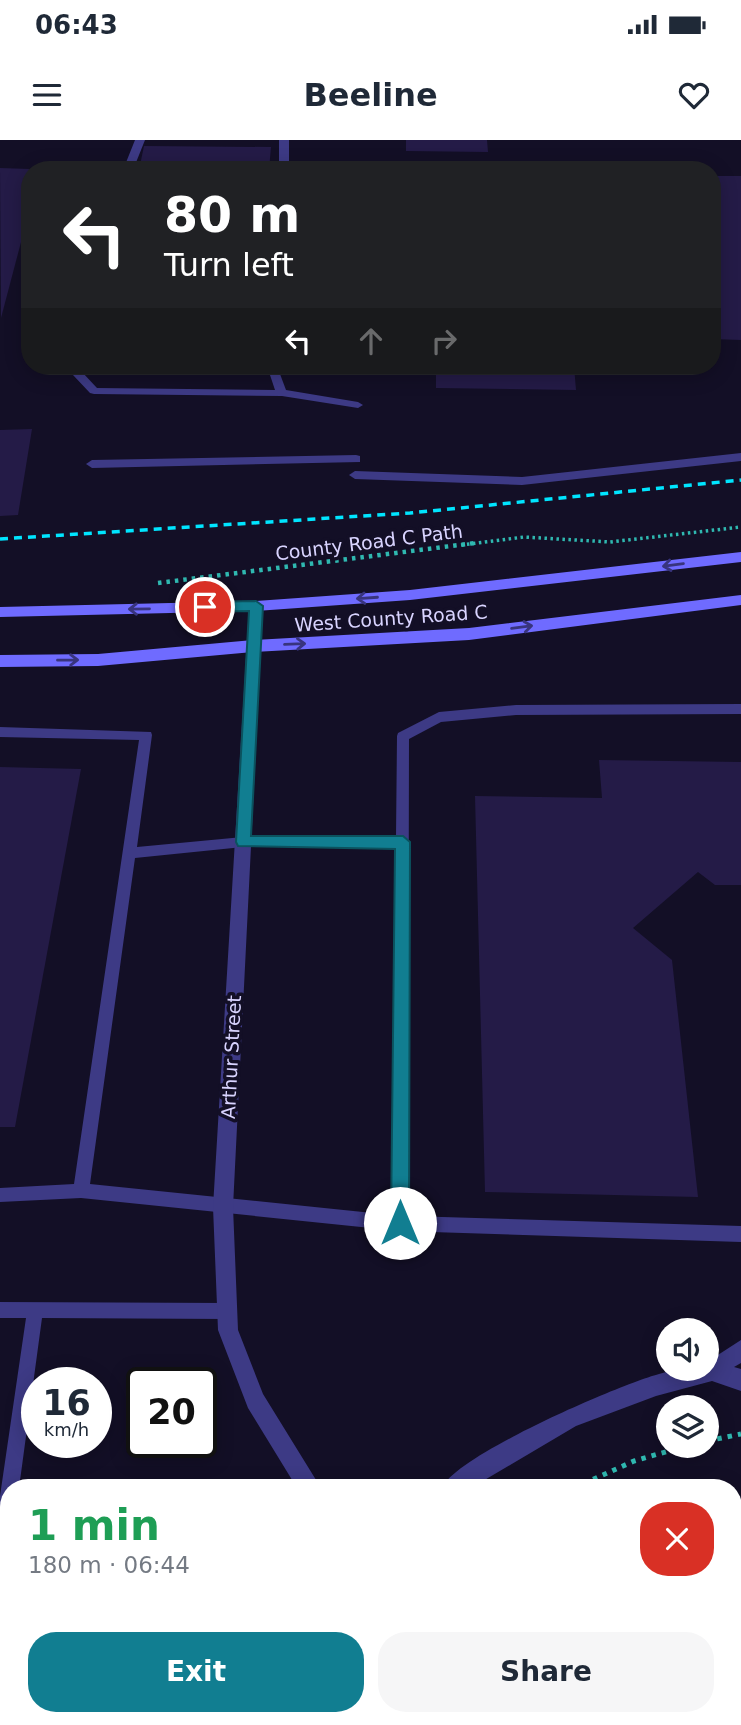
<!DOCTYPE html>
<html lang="en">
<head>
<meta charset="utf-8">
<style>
	:root { --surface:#fff; --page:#f6f6f7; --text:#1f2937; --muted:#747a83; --accent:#117e91 }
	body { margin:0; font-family:"DejaVu Sans",sans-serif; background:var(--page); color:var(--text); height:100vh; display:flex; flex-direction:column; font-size:26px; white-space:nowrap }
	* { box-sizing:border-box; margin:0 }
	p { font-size:23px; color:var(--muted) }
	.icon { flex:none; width:38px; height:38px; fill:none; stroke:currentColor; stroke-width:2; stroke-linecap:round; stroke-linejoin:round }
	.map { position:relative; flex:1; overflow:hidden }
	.panel { position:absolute; left:0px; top:1339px; width:742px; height:247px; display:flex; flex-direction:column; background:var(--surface); border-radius:28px 28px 0 0; box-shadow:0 4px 18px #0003 }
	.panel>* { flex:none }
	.guide { position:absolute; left:21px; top:21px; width:700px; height:214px; border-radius:28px; box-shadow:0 4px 18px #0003; background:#202124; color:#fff; overflow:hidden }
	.buttons { position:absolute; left:656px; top:1178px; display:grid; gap:14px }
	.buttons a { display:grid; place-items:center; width:63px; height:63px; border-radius:50%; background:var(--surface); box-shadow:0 4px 18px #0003; font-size:35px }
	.speed { position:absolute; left:21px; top:1227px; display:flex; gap:14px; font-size:35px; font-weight:700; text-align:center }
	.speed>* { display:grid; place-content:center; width:91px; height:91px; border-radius:50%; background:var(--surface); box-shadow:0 4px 18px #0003; line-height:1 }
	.speed small { font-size:18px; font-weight:400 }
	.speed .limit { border:4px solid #111; border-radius:10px; background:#fff; color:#111 }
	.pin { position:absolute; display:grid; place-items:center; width:60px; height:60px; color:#fff; margin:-30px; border:4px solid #fff; border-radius:50%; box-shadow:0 2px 7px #0007 }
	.me { position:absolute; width:77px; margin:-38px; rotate:0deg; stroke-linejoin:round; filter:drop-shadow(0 0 5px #0008) }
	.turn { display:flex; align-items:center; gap:24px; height:147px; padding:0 28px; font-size:32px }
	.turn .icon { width:91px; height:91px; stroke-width:2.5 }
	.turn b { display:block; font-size:49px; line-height:60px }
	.lanes { display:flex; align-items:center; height:66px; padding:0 28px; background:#0003; justify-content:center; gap:35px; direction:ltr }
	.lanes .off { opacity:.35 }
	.round { display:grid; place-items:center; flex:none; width:74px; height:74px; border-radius:28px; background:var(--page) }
	.head { display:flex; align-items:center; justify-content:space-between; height:119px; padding:0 28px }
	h1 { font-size:42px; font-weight:600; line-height:52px; color:#1e9e55 }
	.button { display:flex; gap:14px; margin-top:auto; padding:14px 28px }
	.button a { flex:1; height:80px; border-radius:28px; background:var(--accent); color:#fff; font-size:28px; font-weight:600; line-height:80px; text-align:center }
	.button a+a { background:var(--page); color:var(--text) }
	.status { display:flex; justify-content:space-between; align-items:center; height:49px; padding:0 35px; background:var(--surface); direction:ltr }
	.status svg { height:19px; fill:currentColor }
	header { display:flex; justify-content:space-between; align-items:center; height:91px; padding:0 28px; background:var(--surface); font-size:32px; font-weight:600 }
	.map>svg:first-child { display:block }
	.building { fill:#241b47 }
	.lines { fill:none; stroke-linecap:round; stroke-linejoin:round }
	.path-far2 { stroke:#2fb8b0; stroke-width:3.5; stroke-dasharray:2.5 3.5; stroke-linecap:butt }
	.path-far1 { stroke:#2fb8b0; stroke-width:4.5; stroke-dasharray:3.5 5; stroke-linecap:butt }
	.path { stroke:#2fb8b0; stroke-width:5; stroke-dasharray:4.5 6; stroke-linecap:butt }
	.service { fill:#3d3a85; fill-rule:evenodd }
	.minor { fill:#3d3a85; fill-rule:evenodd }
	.tertiary { fill:#3d3a85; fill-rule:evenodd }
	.secondary { fill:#6f6bff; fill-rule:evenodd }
	.rail { stroke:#00e5ff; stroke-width:3.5; stroke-dasharray:8 6; stroke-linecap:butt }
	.oneway { stroke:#38347d }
	.route { fill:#117e91; stroke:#0b525e; stroke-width:2 }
	.labels { text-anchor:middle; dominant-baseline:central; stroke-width:7; stroke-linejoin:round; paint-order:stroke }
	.street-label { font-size:19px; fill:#d9d4ff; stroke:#130f26 }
</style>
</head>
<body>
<div class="status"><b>06:43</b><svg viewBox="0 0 49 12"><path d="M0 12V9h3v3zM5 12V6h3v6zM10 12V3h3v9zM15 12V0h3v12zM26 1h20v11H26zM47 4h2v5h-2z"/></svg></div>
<header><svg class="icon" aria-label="menu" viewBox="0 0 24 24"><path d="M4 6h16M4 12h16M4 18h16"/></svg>Beeline<svg class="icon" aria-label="heart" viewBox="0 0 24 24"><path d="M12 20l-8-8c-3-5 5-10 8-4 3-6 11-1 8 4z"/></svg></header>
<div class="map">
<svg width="741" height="1585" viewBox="0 0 741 1585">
	<rect width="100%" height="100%" fill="#130f26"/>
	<g class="building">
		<path d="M406,0H487L488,12L406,11Z"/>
		<path d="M144,6L271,7L269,30H139Z"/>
		<path d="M0,28L30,29V68L1,178Z"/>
		<path d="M712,36H741V200L712,199Z"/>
		<path d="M101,226H223L222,234L100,233Z"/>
		<path d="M436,226H574L576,250L436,248Z"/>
		<path d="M618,226H665V230H654L650,234H626L619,230Z"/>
		<path d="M32,289L18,375L0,376V290Z"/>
		<path d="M599,620L741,622V745H715L698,732L633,788L672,820L698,1057L485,1052L475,656L602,658Z"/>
		<path d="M0,627L81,629L15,987H0Z"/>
	</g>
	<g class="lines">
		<path class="path-far2" d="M461,405L524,397L610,402L741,387"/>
		<path class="path-far1" d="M158,443L475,403"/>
		<g class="path">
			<path d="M707,1301L741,1294"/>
			<path d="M574,1348L634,1321L686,1306"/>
			<path d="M334,1585L338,1577"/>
		</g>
		<g class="service">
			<path d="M135,0H145L133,30H123Z"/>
			<rect x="279" y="0" width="10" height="30"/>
			<path d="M73,226H83L82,232L97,248L275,250L267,226H277L286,250L358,262L363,265L358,268L282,256L94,254L90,253L73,235Z"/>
			<path d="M741,313V321L522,345L355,339L349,335L355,331L522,337Z"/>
			<path d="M356,315L360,316V322L92,328L86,324L92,320Z"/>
			<path d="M741,564V574L516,575L441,582L409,599L408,1076L741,1086V1102L400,1091L81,1058L0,1062V1048L74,1044L139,600L0,597V587L151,592L152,595L137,707L243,697H396L397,596L398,593L439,572L516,565ZM243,707H396L392,1075L90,1044L135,718Z"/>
			<path d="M0,1162L227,1163L233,1165L235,1171L233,1177L227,1179L42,1178L19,1348H9V1415L6,1421L0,1424V1356L26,1178H0Z"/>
		</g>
		<path class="minor" d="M256,461L263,466L233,1067L238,1190L263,1254L321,1348H297L248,1268L218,1190L213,1067L249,466Z"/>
		<g class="tertiary">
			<path d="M741,1200V1223L734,1227L741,1229V1251L712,1241L656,1256L576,1286L471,1348H442C456,1315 621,1244 659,1234C676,1229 690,1228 707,1228V1222Z"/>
			<path d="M251,1577H275L272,1585H247Z"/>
		</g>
		<g class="secondary">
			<path d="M741,412V422L410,460L256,471L0,477V467L256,461L410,450Z"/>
			<path d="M741,455V465L469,500L253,512L98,526L0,527V515L98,514L253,500L469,488Z"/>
		</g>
		<path class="rail" d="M0,399L410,373L741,340"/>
	</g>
	<defs><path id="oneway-shaft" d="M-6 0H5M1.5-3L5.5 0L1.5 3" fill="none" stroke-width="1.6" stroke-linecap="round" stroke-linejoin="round" transform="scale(1.75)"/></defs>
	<g class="oneway">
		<use href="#oneway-shaft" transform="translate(673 425) rotate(173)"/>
		<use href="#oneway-shaft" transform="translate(367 458) rotate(176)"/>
		<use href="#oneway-shaft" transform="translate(139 469) rotate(179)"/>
		<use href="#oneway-shaft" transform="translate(522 487) rotate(-7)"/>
		<use href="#oneway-shaft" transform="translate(295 504) rotate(-2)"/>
		<use href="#oneway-shaft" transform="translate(68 520) rotate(-1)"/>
	</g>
	<path class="route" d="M256,461L263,466L251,696H403L410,702L409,1083L406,1089L400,1092L393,1089L391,1083L395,709L238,706L236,702L249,471L205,472L198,467L205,462Z"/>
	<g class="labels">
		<g class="street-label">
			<text transform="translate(369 402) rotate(-7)">County Road C Path</text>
			<text transform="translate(391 478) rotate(-4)">West County Road C</text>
			<text transform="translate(231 917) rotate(-87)">Arthur Street</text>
		</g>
	</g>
</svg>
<div class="buttons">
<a><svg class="icon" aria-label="sound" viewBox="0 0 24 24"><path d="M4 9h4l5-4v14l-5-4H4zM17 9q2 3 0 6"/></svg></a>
<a><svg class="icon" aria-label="layers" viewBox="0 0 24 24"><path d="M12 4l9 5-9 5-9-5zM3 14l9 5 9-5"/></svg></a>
</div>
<div class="speed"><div>16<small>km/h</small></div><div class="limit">20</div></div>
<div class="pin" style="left:205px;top:467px;background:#d93025"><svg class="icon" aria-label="arrive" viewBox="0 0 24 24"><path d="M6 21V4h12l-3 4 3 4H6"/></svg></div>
<svg class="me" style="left:400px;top:1083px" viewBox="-20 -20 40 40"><circle r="19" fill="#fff"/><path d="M0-13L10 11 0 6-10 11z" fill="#117e91"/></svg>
<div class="guide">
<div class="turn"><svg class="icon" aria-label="left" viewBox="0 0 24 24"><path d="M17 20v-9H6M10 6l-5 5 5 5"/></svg><div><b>80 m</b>Turn left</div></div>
<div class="lanes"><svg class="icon" aria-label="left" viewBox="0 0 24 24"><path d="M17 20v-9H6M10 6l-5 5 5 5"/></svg><svg class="icon off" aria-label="ahead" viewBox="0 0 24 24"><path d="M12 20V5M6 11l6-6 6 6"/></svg><svg class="icon off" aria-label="right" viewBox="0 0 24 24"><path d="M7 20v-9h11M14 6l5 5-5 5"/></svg></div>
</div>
<section class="panel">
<div class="head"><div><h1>1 min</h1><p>180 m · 06:44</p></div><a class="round" style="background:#d93025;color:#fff"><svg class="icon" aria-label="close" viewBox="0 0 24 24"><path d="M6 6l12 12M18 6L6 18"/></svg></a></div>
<div class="button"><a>Exit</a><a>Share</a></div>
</section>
</div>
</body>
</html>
